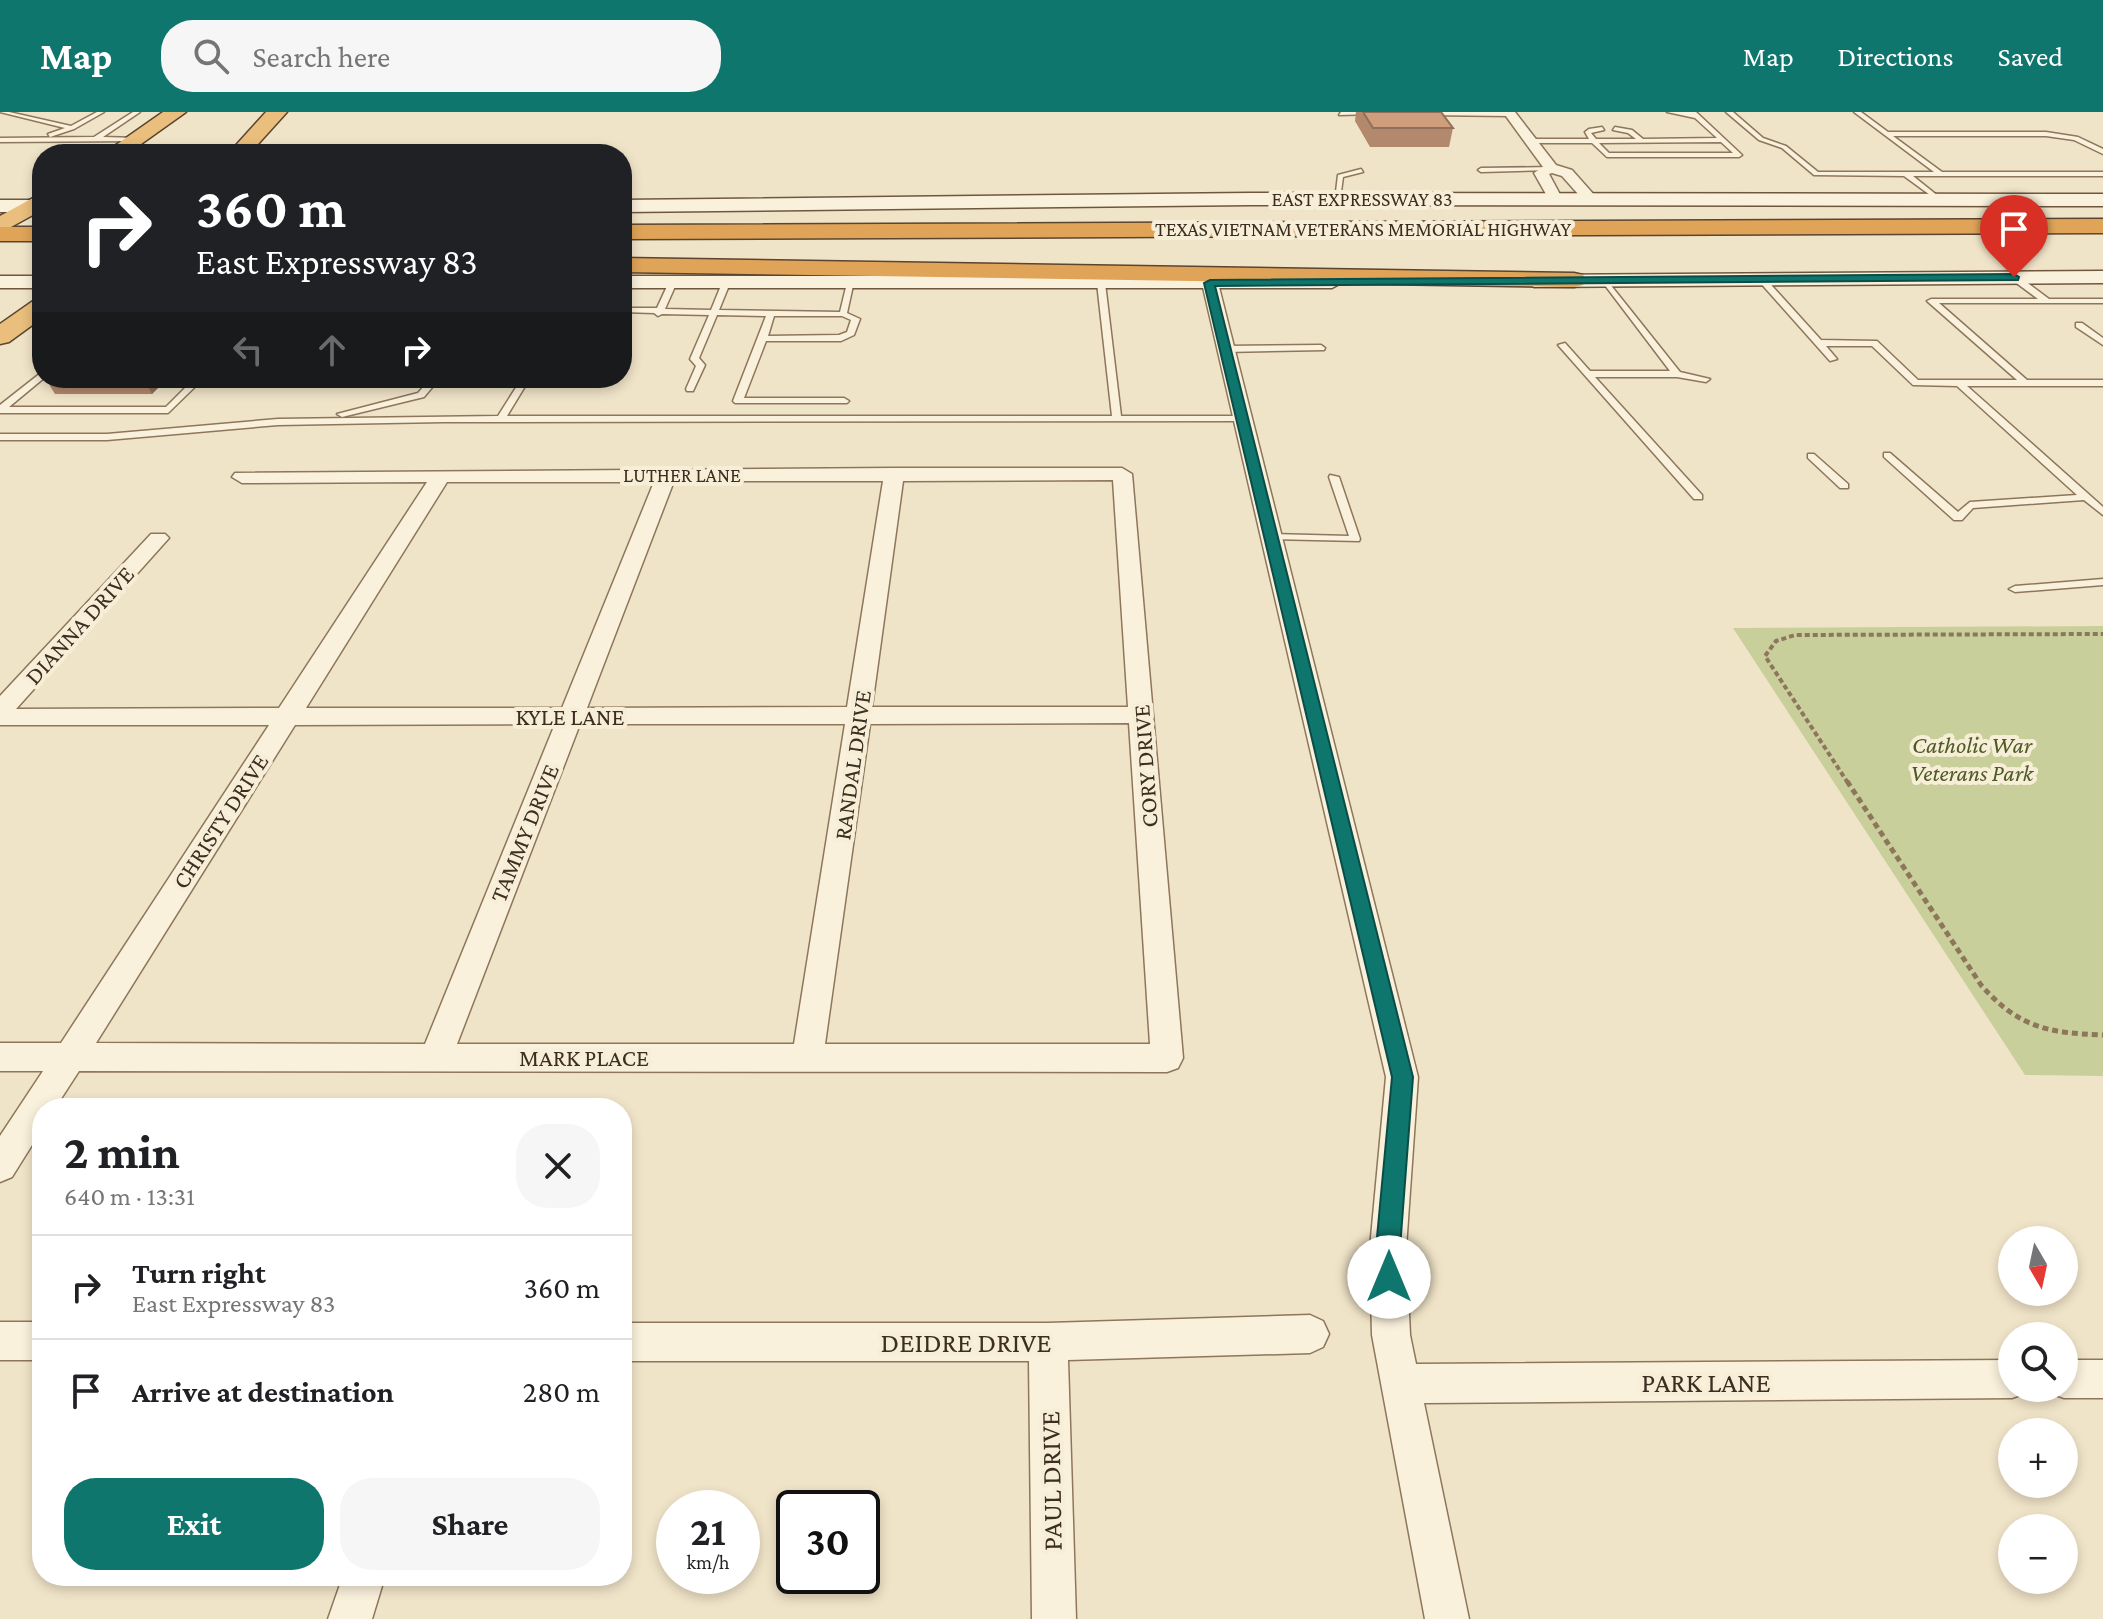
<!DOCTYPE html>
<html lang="en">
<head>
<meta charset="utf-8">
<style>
	:root { --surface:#fff; --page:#f6f6f6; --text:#202124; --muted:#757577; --line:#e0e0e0; --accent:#0f766e }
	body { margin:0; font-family:"Crimson Pro",serif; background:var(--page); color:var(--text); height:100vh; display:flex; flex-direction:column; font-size:30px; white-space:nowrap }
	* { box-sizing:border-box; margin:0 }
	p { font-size:26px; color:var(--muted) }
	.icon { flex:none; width:44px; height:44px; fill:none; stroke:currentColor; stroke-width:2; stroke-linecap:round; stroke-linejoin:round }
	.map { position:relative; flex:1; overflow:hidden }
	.side { position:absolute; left:32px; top:986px; width:600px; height:488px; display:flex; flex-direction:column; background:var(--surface); border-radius:32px; box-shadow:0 4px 12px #0003 }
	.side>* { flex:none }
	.hud { position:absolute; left:32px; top:32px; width:600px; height:244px; border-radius:32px; box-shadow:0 4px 12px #0003; background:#202124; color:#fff; overflow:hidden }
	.needle { width:52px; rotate:171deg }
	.fabs { position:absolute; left:1998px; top:1114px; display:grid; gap:16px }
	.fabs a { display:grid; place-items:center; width:80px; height:80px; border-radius:50%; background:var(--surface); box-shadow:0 4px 12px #0003; font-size:40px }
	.speed { position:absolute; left:656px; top:1378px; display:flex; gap:16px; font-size:40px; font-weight:700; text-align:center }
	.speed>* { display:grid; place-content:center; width:104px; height:104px; border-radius:50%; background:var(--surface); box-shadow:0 4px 12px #0003; line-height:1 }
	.speed small { font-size:20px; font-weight:400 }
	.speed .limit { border:4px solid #111; border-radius:12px; background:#fff; color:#111 }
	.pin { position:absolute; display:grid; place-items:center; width:68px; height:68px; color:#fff; margin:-82px -34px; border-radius:50% 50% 50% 0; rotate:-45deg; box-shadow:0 0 8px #0007 }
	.pin .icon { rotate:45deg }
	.me { position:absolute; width:88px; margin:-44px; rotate:0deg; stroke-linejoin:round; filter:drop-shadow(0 0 6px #0008) }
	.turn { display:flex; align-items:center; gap:28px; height:168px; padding:0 32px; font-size:36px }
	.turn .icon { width:104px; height:104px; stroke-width:2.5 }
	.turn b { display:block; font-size:56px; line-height:68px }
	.lanes { display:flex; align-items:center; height:76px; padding:0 32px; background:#0003; justify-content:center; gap:40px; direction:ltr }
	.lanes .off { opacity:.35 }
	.round { display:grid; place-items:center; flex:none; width:84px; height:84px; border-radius:32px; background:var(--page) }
	.summary { display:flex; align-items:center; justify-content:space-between; height:136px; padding:0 32px }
	h1 { font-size:48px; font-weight:700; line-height:60px }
	.primary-button { display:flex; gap:16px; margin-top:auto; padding:16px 32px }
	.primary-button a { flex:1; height:92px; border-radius:32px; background:var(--accent); color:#fff; font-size:32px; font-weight:700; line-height:92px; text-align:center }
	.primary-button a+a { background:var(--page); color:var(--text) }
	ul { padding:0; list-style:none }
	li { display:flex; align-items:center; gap:24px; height:104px; padding:0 32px; border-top:2px solid var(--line) }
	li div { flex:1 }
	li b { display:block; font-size:30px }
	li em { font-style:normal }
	header { display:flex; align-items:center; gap:48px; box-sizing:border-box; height:112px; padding:0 40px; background:var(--accent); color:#fff }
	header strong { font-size:38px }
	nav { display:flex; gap:44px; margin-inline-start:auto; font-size:28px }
	.search { width:560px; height:72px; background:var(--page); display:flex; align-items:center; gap:20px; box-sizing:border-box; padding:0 28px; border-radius:32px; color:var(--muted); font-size:30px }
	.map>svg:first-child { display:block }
	.green { fill:#c9cf9b }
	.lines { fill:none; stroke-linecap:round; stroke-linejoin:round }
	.service-casing { stroke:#8d765c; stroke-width:3 }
	.minor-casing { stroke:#8d765c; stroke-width:3 }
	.secondary-casing { stroke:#6f573f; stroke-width:3 }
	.trunk-casing { stroke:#5b4430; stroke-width:3 }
	.motorway-casing { stroke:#5b4430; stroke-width:3 }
	.path-far1 { stroke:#8d765c; stroke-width:4; stroke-dasharray:5 3; stroke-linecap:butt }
	.path { stroke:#8d765c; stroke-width:5; stroke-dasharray:6 4; stroke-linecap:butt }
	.service { fill:#faf1dc; fill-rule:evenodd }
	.minor { fill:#faf1dc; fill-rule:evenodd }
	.secondary { fill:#faf1dc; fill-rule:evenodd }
	.trunk { fill:#eabe7c; fill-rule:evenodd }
	.motorway { fill:#e0a458; fill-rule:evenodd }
	.wall { fill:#b2896c }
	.shaded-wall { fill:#916f58 }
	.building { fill:#cf9f7d; stroke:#916f58; stroke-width:2 }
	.route { fill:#0f766e; stroke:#0a4d48; stroke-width:2 }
	.labels { text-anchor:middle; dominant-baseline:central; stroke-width:8; stroke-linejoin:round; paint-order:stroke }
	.far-street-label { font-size:20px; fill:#3d2e20; stroke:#f7eed8 }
	.street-label { font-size:24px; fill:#3d2e20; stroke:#f7eed8 }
	.park-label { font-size:24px; font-style:italic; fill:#4d5a26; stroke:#f7eed8 }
	.near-street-label { font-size:28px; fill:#3d2e20; stroke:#f7eed8 }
</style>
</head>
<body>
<header>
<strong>Map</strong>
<div class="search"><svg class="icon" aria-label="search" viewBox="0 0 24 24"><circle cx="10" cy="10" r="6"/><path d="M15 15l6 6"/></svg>Search here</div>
<nav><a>Map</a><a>Directions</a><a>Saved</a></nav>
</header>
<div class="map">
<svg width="2103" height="1507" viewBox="0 0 2103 1507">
	<rect width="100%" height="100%" fill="#f0e4c8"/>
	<path class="green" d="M2103,514V964L2025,963L1733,516Z"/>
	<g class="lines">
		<defs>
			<g id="service">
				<path d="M0,0H9L71,14L97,0H104L74,17L50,25L48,22L65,16Z"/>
				<path d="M133,0H140L103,25L137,26L135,29L0,30V26L94,25Z"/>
				<path d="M1341,0H1374L1377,2L1339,3Z"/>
				<path d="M1427,0H1510L1513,2L1510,4L1425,3Z"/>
				<path d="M1667,0H1696L1742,43L1739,45H1607L1592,31H1530L1527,29L1530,27H1589L1585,20L1589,17L1602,15L1604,18L1591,21L1596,27H1636L1628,21L1613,18L1615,15L1632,18L1643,27L1717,26L1695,6ZM1721,30L1733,41H1609L1599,31Z"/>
				<path d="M1726,0H1733L1763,26L1786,34L1818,60H1934L1854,0H1861L1888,20H2046L2078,25L2103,37V42L2074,28L2046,24H1893L1942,60H2103V64H1913L1943,88L1941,91L1904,64L1814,63L1782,36L1759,28Z"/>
				<path d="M1553,55L1551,58L1481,60L1478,58L1481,56Z"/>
				<path d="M1361,57L1363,60L1343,65L1340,87L1335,88L1338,63Z"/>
				<path d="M2011,163H2017L2049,187H2103V191H1939L2027,268H2103V274H1967L2103,395V403L2084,388L1973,396L1962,408H1954L1884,345V341H1890L1958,400L1970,390L2077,383L1957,274L1913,273L1872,234H1826L1837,247L1830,249L1757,167L1764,165L1821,228L1877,229L1918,268H2017L1927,189L1931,187H2038L2011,167Z"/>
				<path d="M1605,166L1680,260L1710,267L1706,270L1677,265H1595L1702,383V387H1694L1558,233L1565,231L1590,259H1670L1601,168Z"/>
				<path d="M673,168L677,170L665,197L711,198L722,171L726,169L730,171L719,198L840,200L847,171L854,169L847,201L860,207L854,223L841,229H766L744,286H844L849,289L847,291H735L733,289L766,204L717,203L699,246L705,253L693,279H687L686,277L696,254L690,247L709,203L662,202L658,204L654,201L622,200V196H657L669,170ZM774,204H842L851,208L847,220L839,223L768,224Z"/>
				<path d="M1101,169L1105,171L1121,304H1243L1246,305V309L443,310L278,313L107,328H0V322H107L278,307L498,304L522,266H530L507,304H1112L1097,171Z"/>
				<path d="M2076,211H2082L2103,226V233L2076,215Z"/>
				<path d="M1321,233L1325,236L1324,238L1225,240L1221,237L1225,234Z"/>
				<path d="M42,260L44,266L9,295H166L195,266H204L168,301H0V293Z"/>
				<path d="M431,266H440L424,285L342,305L337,302L418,281Z"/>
				<path d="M1808,342H1814L1848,372V376H1840L1808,346Z"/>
				<path d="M1330,363L1339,365L1360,427L1359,429L1267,427V423L1271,422L1349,424L1329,365Z"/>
				<path d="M2103,467V473L2015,480L2009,477L2015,474Z"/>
			</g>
			<g id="minor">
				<path d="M1503,0H1515L1556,53L1572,58L1596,85V91H1586L1562,64L1552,61L1549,62L1563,88L1551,91L1534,61L1543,55Z"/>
				<path d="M1210,166L1218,171L1418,965L1406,1136L1410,1223L1416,1252L2012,1248V1276H2028L2026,1281L2012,1286L1424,1291L1469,1507H1425L1372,1223L1370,1136L1386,965L1202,171Z"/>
				<path d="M894,356H1122L1132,362L1183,946L1178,956L1167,960L79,959L55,996H42V1017L12,1065L0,1070V1024L43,959H0V931H61L269,613H0V584L151,422H165L169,426L16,597L279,596L427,370L242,371L232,365L235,361ZM1113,368L1128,595H872L903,369ZM674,369H883L847,595L587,596ZM447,370H654L562,596H306ZM1129,611L1150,932H825L870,612ZM555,612L425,932L96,931L295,613ZM580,612H845L794,932H457Z"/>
				<path d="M1310,1203L1323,1209L1329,1222L1323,1235L1310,1241L1068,1248L1076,1507H1032L1029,1249H622V1211H1048Z"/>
				<rect x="0" y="1210" width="42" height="38"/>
				<path d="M2064,1248H2103V1286H2064L2050,1281L2048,1276H2064Z"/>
				<path d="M343,1464H385L372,1507H328Z"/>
			</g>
			<g id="secondary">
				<path d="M1250,81L2103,82V94L1250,93L622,100V88Z"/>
				<rect x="0" y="88" width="42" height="12"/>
				<path d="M2103,159V171L1534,175L1523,169L1534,163Z"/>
				<rect x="0" y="164" width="42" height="12"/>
				<path d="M622,164H1332L1343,170L1332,176H622Z"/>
			</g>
			<g id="trunk">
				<path d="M163,0H186L127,42H103Z"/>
				<path d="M266,0H287L249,42H228Z"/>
				<path d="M42,81V98L0,121V104Z"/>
				<path d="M42,186V206L9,230L0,232V212L33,189Z"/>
			</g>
			<g id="motorway">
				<path d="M2103,107V121L622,127V113Z"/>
				<rect x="0" y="115" width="42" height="14"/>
				<path d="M622,146L1574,161L1583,163L1586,168L1583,173L1574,175L622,160Z"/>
			</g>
		</defs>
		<use href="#service" class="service-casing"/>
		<use href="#minor" class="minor-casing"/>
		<use href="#secondary" class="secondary-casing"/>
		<use href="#trunk" class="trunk-casing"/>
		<use href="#motorway" class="motorway-casing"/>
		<path class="path-far1" d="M1848,671L1765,544L1776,529L1795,523L2103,522"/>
		<path class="path" d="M1847,669L1981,873C2019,916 2048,921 2103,923"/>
		<use href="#service" class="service"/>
		<use href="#minor" class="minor"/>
		<use href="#secondary" class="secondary"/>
		<use href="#trunk" class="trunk"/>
		<use href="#motorway" class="motorway"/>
	</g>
	<g class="wall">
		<path d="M1356,0H1441L1453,16L1449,35H1370L1355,9Z"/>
		<path d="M45,266H168L152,282H55Z"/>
	</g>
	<path class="shaded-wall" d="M143,266H168L152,282Z"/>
	<path class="building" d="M1363,0H1441L1453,16H1373Z"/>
	<path class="route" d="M2014,162L2019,165L2018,168L1215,174L1413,965L1400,1136L1401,1165L1398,1173L1389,1176L1381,1173L1377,1165L1376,1136L1392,965L1204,171L1210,168Z"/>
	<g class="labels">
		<g class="far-street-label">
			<text x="1362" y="87">EAST EXPRESSWAY 83</text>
			<text x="1363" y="117">TEXAS VIETNAM VETERANS MEMORIAL HIGHWAY</text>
			<text x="682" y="363">LUTHER LANE</text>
		</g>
		<g class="street-label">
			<text transform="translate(79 513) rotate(-48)">DIANNA DRIVE</text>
			<text x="570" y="604">KYLE LANE</text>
			<text transform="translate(852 653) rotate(-82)">RANDAL DRIVE</text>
			<text transform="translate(1145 654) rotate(-94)">CORY DRIVE</text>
			<text transform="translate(220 709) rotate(-57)">CHRISTY DRIVE</text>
			<text transform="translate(524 721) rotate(-68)">TAMMY DRIVE</text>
			<text x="584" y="945">MARK PLACE</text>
		</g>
		<g class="park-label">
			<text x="1972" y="632">Catholic War<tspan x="1972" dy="28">Veterans Park</tspan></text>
		</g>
		<g class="near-street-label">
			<text x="966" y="1230">DEIDRE DRIVE</text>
			<text x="1706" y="1270">PARK LANE</text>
			<text transform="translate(1051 1369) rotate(-91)">PAUL DRIVE</text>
		</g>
	</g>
</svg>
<div class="fabs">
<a><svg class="needle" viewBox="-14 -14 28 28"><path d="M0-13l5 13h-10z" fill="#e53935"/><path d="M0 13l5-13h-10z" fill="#757577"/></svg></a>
<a><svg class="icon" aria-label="search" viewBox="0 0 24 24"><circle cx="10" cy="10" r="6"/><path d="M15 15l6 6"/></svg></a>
<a>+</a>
<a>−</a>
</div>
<div class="speed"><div>21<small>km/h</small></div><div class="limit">30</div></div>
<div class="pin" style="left:2014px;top:165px;background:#d93025"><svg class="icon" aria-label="arrive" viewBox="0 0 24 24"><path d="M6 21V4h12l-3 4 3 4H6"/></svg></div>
<svg class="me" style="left:1389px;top:1165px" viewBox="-20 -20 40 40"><circle r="19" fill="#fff"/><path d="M0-13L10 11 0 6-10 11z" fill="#0f766e"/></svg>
<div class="hud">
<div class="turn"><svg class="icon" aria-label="right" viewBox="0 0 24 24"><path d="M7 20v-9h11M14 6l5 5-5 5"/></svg><div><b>360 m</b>East Expressway 83</div></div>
<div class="lanes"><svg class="icon off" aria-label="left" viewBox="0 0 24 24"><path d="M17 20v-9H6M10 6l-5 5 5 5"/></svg><svg class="icon off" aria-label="ahead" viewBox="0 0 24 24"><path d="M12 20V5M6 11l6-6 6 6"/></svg><svg class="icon" aria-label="right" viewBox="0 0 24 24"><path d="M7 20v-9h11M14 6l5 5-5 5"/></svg></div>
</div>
<section class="side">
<div class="summary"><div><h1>2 min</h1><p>640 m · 13:31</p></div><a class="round"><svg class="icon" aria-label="close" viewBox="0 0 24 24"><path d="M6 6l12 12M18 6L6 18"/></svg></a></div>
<ul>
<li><svg class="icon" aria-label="right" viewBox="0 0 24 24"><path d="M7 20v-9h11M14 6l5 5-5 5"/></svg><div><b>Turn right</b><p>East Expressway 83</p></div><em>360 m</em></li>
<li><svg class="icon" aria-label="arrive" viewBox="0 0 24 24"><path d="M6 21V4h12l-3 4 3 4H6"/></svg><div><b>Arrive at destination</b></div><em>280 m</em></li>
</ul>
<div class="primary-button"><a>Exit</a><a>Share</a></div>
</section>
</div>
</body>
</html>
